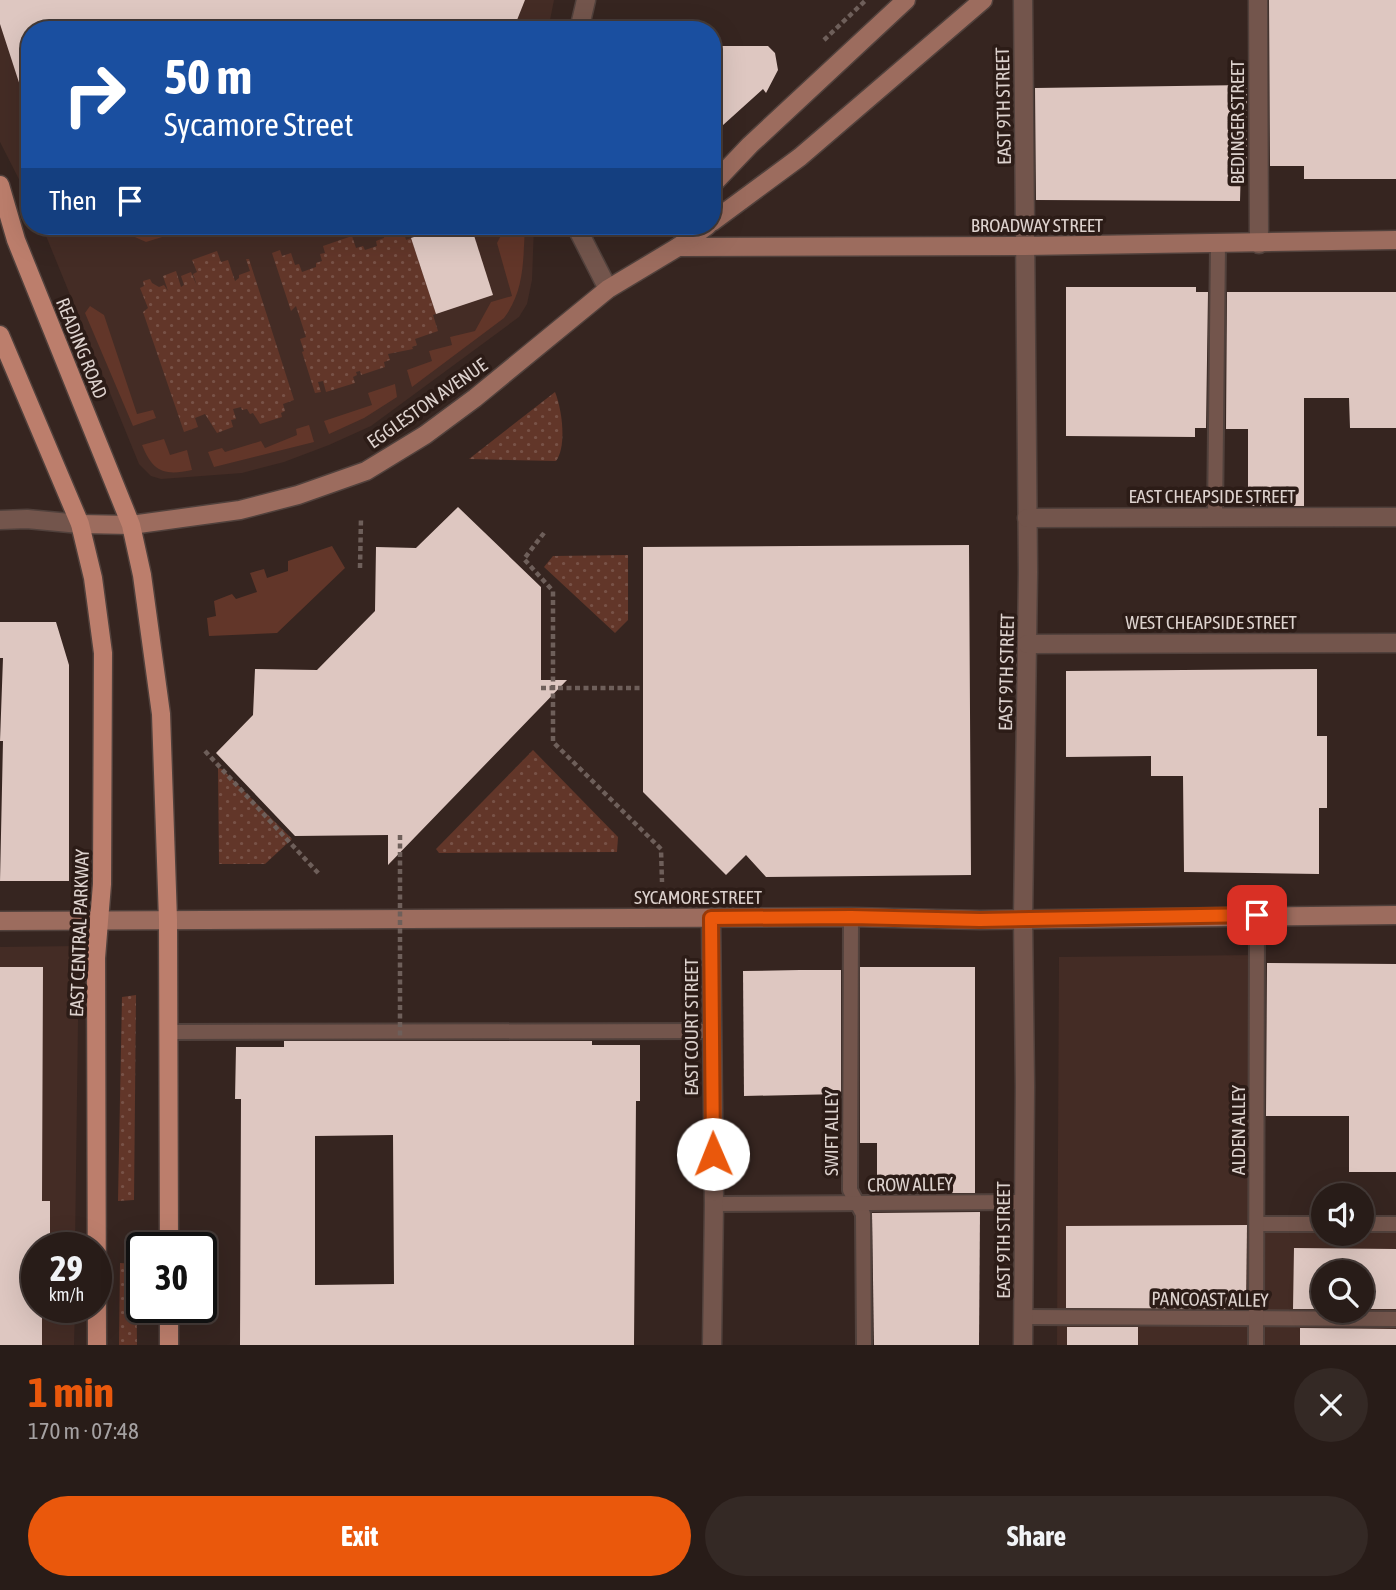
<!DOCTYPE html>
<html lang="en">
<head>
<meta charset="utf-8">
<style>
	:root { --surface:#281c18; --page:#342925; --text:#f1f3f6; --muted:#a5a1a2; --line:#443a37; --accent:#ea580c }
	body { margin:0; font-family:"Asap Condensed",sans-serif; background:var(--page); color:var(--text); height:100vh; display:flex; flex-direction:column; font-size:26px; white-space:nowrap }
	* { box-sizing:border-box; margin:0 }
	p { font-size:23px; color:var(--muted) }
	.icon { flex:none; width:38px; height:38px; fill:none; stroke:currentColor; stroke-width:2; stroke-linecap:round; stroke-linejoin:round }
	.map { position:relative; height:1345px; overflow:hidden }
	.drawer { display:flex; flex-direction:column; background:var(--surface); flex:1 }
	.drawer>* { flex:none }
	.banner { position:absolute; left:21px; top:21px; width:700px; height:214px; border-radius:28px; box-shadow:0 7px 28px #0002,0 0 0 2px var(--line); background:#1a4fa0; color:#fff; overflow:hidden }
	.fabs { position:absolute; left:1311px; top:1183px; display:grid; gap:14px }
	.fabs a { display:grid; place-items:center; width:63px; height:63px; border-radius:50%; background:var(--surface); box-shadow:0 7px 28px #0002,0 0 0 2px var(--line); font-size:35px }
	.speed { position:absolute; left:21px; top:1232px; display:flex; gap:14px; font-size:35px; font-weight:700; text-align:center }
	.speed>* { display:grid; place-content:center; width:91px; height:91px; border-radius:50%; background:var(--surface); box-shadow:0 7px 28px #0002,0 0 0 2px var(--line); line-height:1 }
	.speed small { font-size:18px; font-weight:400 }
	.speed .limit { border:4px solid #111; border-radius:10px; background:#fff; color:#111 }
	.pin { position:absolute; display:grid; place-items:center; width:60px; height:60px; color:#fff; margin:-30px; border-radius:14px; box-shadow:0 4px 10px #0006 }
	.me { position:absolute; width:77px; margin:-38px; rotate:359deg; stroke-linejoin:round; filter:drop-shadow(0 0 5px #0008) }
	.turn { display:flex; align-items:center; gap:24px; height:147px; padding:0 28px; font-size:32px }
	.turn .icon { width:91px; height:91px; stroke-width:2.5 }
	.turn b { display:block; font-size:49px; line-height:60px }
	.then { display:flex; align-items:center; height:66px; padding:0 28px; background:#0003; gap:14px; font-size:26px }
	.round { display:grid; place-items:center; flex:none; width:74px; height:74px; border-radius:37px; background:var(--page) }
	.head { display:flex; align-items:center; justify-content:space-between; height:119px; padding:0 28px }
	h1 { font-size:42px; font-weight:700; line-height:52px; color:var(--accent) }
	.cta { display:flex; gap:14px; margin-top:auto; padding:14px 28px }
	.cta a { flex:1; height:80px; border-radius:42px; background:var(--accent); color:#fff; font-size:28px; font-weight:700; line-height:80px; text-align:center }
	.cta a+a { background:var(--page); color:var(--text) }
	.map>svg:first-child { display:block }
	.built { fill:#442c25; fill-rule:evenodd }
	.grass { fill:url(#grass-dots) }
	.garden { fill:#623629 }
	.building { fill:#dec7c1; fill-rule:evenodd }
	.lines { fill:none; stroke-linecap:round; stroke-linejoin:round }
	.lane-casing { stroke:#51413c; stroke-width:18 }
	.street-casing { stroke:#51413c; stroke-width:21 }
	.secondary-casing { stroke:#51413c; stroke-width:21 }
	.primary-casing { stroke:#51413c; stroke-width:21 }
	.path { stroke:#6e5f5a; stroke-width:4.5; stroke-dasharray:5 3.5; stroke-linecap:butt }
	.lane { stroke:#73554c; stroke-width:14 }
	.street { stroke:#73554c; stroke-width:18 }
	.secondary { stroke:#9c6c5e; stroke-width:18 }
	.primary { stroke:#bc7e6c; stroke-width:18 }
	.path-bridge { stroke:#6e5f5a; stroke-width:4.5; stroke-dasharray:5 3.5; stroke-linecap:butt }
	.route-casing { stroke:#983908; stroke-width:18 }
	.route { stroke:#ea580c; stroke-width:12 }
	.labels { text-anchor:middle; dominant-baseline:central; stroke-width:7; stroke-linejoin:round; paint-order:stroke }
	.street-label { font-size:19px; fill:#ddd2ce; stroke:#2c1c17 }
</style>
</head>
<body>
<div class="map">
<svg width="1396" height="1345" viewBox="0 0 1396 1345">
	<defs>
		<pattern id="grass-dots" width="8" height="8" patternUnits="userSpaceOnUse" patternTransform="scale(1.75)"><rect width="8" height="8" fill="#623629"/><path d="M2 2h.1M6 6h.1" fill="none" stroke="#785247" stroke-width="1.8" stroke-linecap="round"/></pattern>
	</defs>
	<rect width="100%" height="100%" fill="#362520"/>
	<g class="built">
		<path d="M0,0H554L548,30H30V201L0,142Z"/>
		<path d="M42,226H534L532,280L527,304L519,317L371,426L329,445L284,462L242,473L161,479L151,476L139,464Z"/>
		<path d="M79,946L75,1248H37V1307H75L74,1345H0V947Z"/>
		<path d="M1260,955L1261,1216H1323V1234H1362V1216H1396V1345H1057L1059,957ZM1323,1272H1362V1311H1323Z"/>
	</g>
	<g class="grass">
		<path d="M384,226H402L406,240L411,238L436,314L433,315L438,331L415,339L417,345L412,347L413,349L388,354L390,360L384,362L385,367L361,375L360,371L356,372L357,375L353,377L355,383L326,392L323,381L318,382L321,392L315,393L302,352L304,351L300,339L306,337L296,306L291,311L272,253L280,250L282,256L291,253L295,265L299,264L302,272L316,267V263L322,261L320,254L325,253L323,246L352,236L356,248L363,246L365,250L377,246L376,241L384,238Z"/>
		<path d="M217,251L221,262L228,260L235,281L239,278V275L250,271L246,259H249L294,400L283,404L285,411L281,413L282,417L260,424L253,413L250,414L247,409L242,410L241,407L233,409L236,419L231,420L233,427L217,433L205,414L195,418L198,427L184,432L143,312L148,308L140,288L144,286L143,281L150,279L152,283L159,287L164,285L168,291L163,276L176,271L181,287L184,285L181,276L191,272L197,286L193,274L197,272L192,260Z"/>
		<path d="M555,392C562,409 567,446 556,461L469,459Z"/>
		<path d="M628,555V620L615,633L544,567L553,556Z"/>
		<path d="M533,750L618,837L617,852L439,853L436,849Z"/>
		<path d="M218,768L222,769L292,839L265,864H219Z"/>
		<path d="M136,995L134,1200L118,1201L122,997Z"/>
		<path d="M120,1263L136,1264L137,1345H119Z"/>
	</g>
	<g class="garden">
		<path d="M130,226H198L146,242L126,233Z"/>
		<path d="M506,226H525C523,259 525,290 504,318L412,387L407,370L432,361L429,351L452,345L450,337L475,331L491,302L512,296L497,243Z"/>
		<path d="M90,306L104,315L137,414L153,410L156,418L133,426L85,313Z"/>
		<path d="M395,384L397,397L364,418L329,434L324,421L372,405L368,393Z"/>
		<path d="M309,425L314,442L214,467L208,452L222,448L225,452L261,441L265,448L297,435L296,429Z"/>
		<path d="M164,439L170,455L187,450L192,470C164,476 153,472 142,445Z"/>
		<path d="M332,546L345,568L277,633L209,636L207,618L216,616L214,601L232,594L236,599L257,592L250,573L264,569L267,578L288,571V561Z"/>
	</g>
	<g class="building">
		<path d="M0,0H525L513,30H30V100L25,101L0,24Z"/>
		<path d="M1269,0H1396V179H1304V166H1270Z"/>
		<path d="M712,46H768L775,53L778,70L766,93L763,89L712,135Z"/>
		<path d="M1247,85V166L1241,165L1240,201L1036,200L1035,88Z"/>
		<path d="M448,226H471L493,295L436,314L411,238Z"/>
		<path d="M1066,287H1196V292H1208L1206,428H1195V437L1066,436Z"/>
		<path d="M1227,292H1396V428H1350L1349,398H1304V506H1248V429H1226Z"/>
		<path d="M458,507L541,587V680H567L388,865V835L295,836L216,753L253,715L255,669L317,670L375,611L376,547L416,548Z"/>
		<path d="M969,545L971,875L766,877L746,855L726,875L643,792V547Z"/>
		<path d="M0,622H56L69,665V881H0L3,741H0L3,658H0Z"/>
		<path d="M1317,669V736H1327V808H1319V874L1184,872L1183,776H1151V756L1066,757V671Z"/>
		<path d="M1267,963L1396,964V1172H1349V1116H1266Z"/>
		<path d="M0,967H43L42,1201H50V1248H37V1307H42V1345H0Z"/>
		<path d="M860,967H975V1193H877V1143H860Z"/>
		<path d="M800,970H841V1094L744,1096L743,971Z"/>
		<path d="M284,1041H592V1045H640V1101H636L634,1345H240L241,1099H235L236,1047H284ZM393,1135L394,1284L315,1285V1136Z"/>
		<path d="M980,1212L979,1345H874L872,1213Z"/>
		<path d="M1247,1225L1246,1309L1066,1308V1226Z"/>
		<path d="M1294,1248L1396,1249V1309H1362V1272H1323V1309H1293Z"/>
		<rect x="1067" y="1327" width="71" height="18"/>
		<path d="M1300,1328L1396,1329V1345H1300Z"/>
	</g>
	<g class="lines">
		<defs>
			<g id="lane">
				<path d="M1215,517L1218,244"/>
				<path d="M851,917L850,1190L863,1214L864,1345"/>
				<path d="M168,1032L713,1031"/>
				<path d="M714,1204L1023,1202"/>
				<path d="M1257,1224H1323"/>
				<path d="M1362,1224H1396"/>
				<path d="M1024,1317L1396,1319"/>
				<path d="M1256,1345L1257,915"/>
			</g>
			<g id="street">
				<path d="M1023,0L1028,572L1023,919L1025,1086L1023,1345"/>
				<path d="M1258,0L1259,244"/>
				<path d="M579,30L586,0"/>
				<path d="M578,226L579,232L608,289"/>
				<path d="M1027,518L1396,517"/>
				<path d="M0,520L27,519L80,524"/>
				<path d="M1027,644L1396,643"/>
				<path d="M711,918L714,1204L712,1345"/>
			</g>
			<g id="secondary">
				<path d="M712,185L750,145L906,0"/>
				<path d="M712,222L800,157L983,0"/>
				<path d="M678,247L1026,246L1396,240"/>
				<path d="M80,524L131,525L240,510L298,495L366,471L425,435L475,398L608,289L678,247L707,226"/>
				<path d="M0,921L851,917L980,920L1396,915"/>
			</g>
			<g id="primary">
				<path d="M0,185L16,240L131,525L142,575L161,714L168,920L169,1248"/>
				<path d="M0,335L80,524L93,578L103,653L102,884L96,958L97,1345"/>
				<path d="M169,1307V1345"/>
			</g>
		</defs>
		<use href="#lane" class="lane-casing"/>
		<use href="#street" class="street-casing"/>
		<use href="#secondary" class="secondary-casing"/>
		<use href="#primary" class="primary-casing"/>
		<g class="path">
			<path d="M824,40L866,0"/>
			<path d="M544,533L524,559L553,591V742L661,849L662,882"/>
			<path d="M360,568L361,518"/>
			<path d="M205,751L320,875"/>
		</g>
		<use href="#lane" class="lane"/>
		<use href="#street" class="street"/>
		<use href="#secondary" class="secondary"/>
		<use href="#primary" class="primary"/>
		<g class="path-bridge">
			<path d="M541,688H643"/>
			<path d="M400,835V1039"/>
		</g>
	</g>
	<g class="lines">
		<defs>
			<path id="route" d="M713,1154L711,918L851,917L980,920L1257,915"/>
		</defs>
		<use href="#route" class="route-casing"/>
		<use href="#route" class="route"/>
	</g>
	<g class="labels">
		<g class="street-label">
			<text transform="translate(1003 106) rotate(-91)">EAST 9TH STREET</text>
			<text transform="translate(1237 122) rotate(-90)">BEDINGER STREET</text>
			<text x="1037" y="225">BROADWAY STREET</text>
			<text transform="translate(82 348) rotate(68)">READING ROAD</text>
			<text transform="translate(427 403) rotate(-35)">EGGLESTON AVENUE</text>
			<text x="1212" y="496">EAST CHEAPSIDE STREET</text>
			<text x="1211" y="622">WEST CHEAPSIDE STREET</text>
			<text transform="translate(1006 672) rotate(-89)">EAST 9TH STREET</text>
			<text x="698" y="897">SYCAMORE STREET</text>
			<text transform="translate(79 933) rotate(-88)">EAST CENTRAL PARKWAY</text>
			<text transform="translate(691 1027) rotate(-90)">EAST COURT STREET</text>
			<text transform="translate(1238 1130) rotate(-90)">ALDEN ALLEY</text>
			<text transform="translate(831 1133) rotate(-90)">SWIFT ALLEY</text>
			<text transform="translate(910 1184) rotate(-1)">CROW ALLEY</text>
			<text transform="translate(1003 1240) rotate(-90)">EAST 9TH STREET</text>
			<text transform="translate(1210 1299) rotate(1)">PANCOAST ALLEY</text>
		</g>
	</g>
</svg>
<div class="fabs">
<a><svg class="icon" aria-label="sound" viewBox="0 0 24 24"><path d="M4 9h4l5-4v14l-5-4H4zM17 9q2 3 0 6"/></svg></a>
<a><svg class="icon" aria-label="search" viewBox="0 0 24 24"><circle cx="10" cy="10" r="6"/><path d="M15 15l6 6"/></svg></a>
</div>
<div class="speed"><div>29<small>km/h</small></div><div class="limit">30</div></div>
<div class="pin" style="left:1257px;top:915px;background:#d93025"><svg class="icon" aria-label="arrive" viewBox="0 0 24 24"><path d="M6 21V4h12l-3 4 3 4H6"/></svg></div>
<svg class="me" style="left:713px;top:1154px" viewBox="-20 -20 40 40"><circle r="19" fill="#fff"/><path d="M0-13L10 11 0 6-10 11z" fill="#ea580c"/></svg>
<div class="banner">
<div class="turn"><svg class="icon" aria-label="right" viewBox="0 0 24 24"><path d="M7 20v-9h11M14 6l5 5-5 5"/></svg><div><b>50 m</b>Sycamore Street</div></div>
<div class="then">Then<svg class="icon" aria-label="arrive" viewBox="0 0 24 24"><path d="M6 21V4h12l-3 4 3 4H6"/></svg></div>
</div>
</div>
<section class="drawer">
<div class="head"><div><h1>1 min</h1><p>170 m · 07:48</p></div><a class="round"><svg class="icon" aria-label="close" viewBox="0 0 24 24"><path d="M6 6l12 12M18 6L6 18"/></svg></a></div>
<div class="cta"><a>Exit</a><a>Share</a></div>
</section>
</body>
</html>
